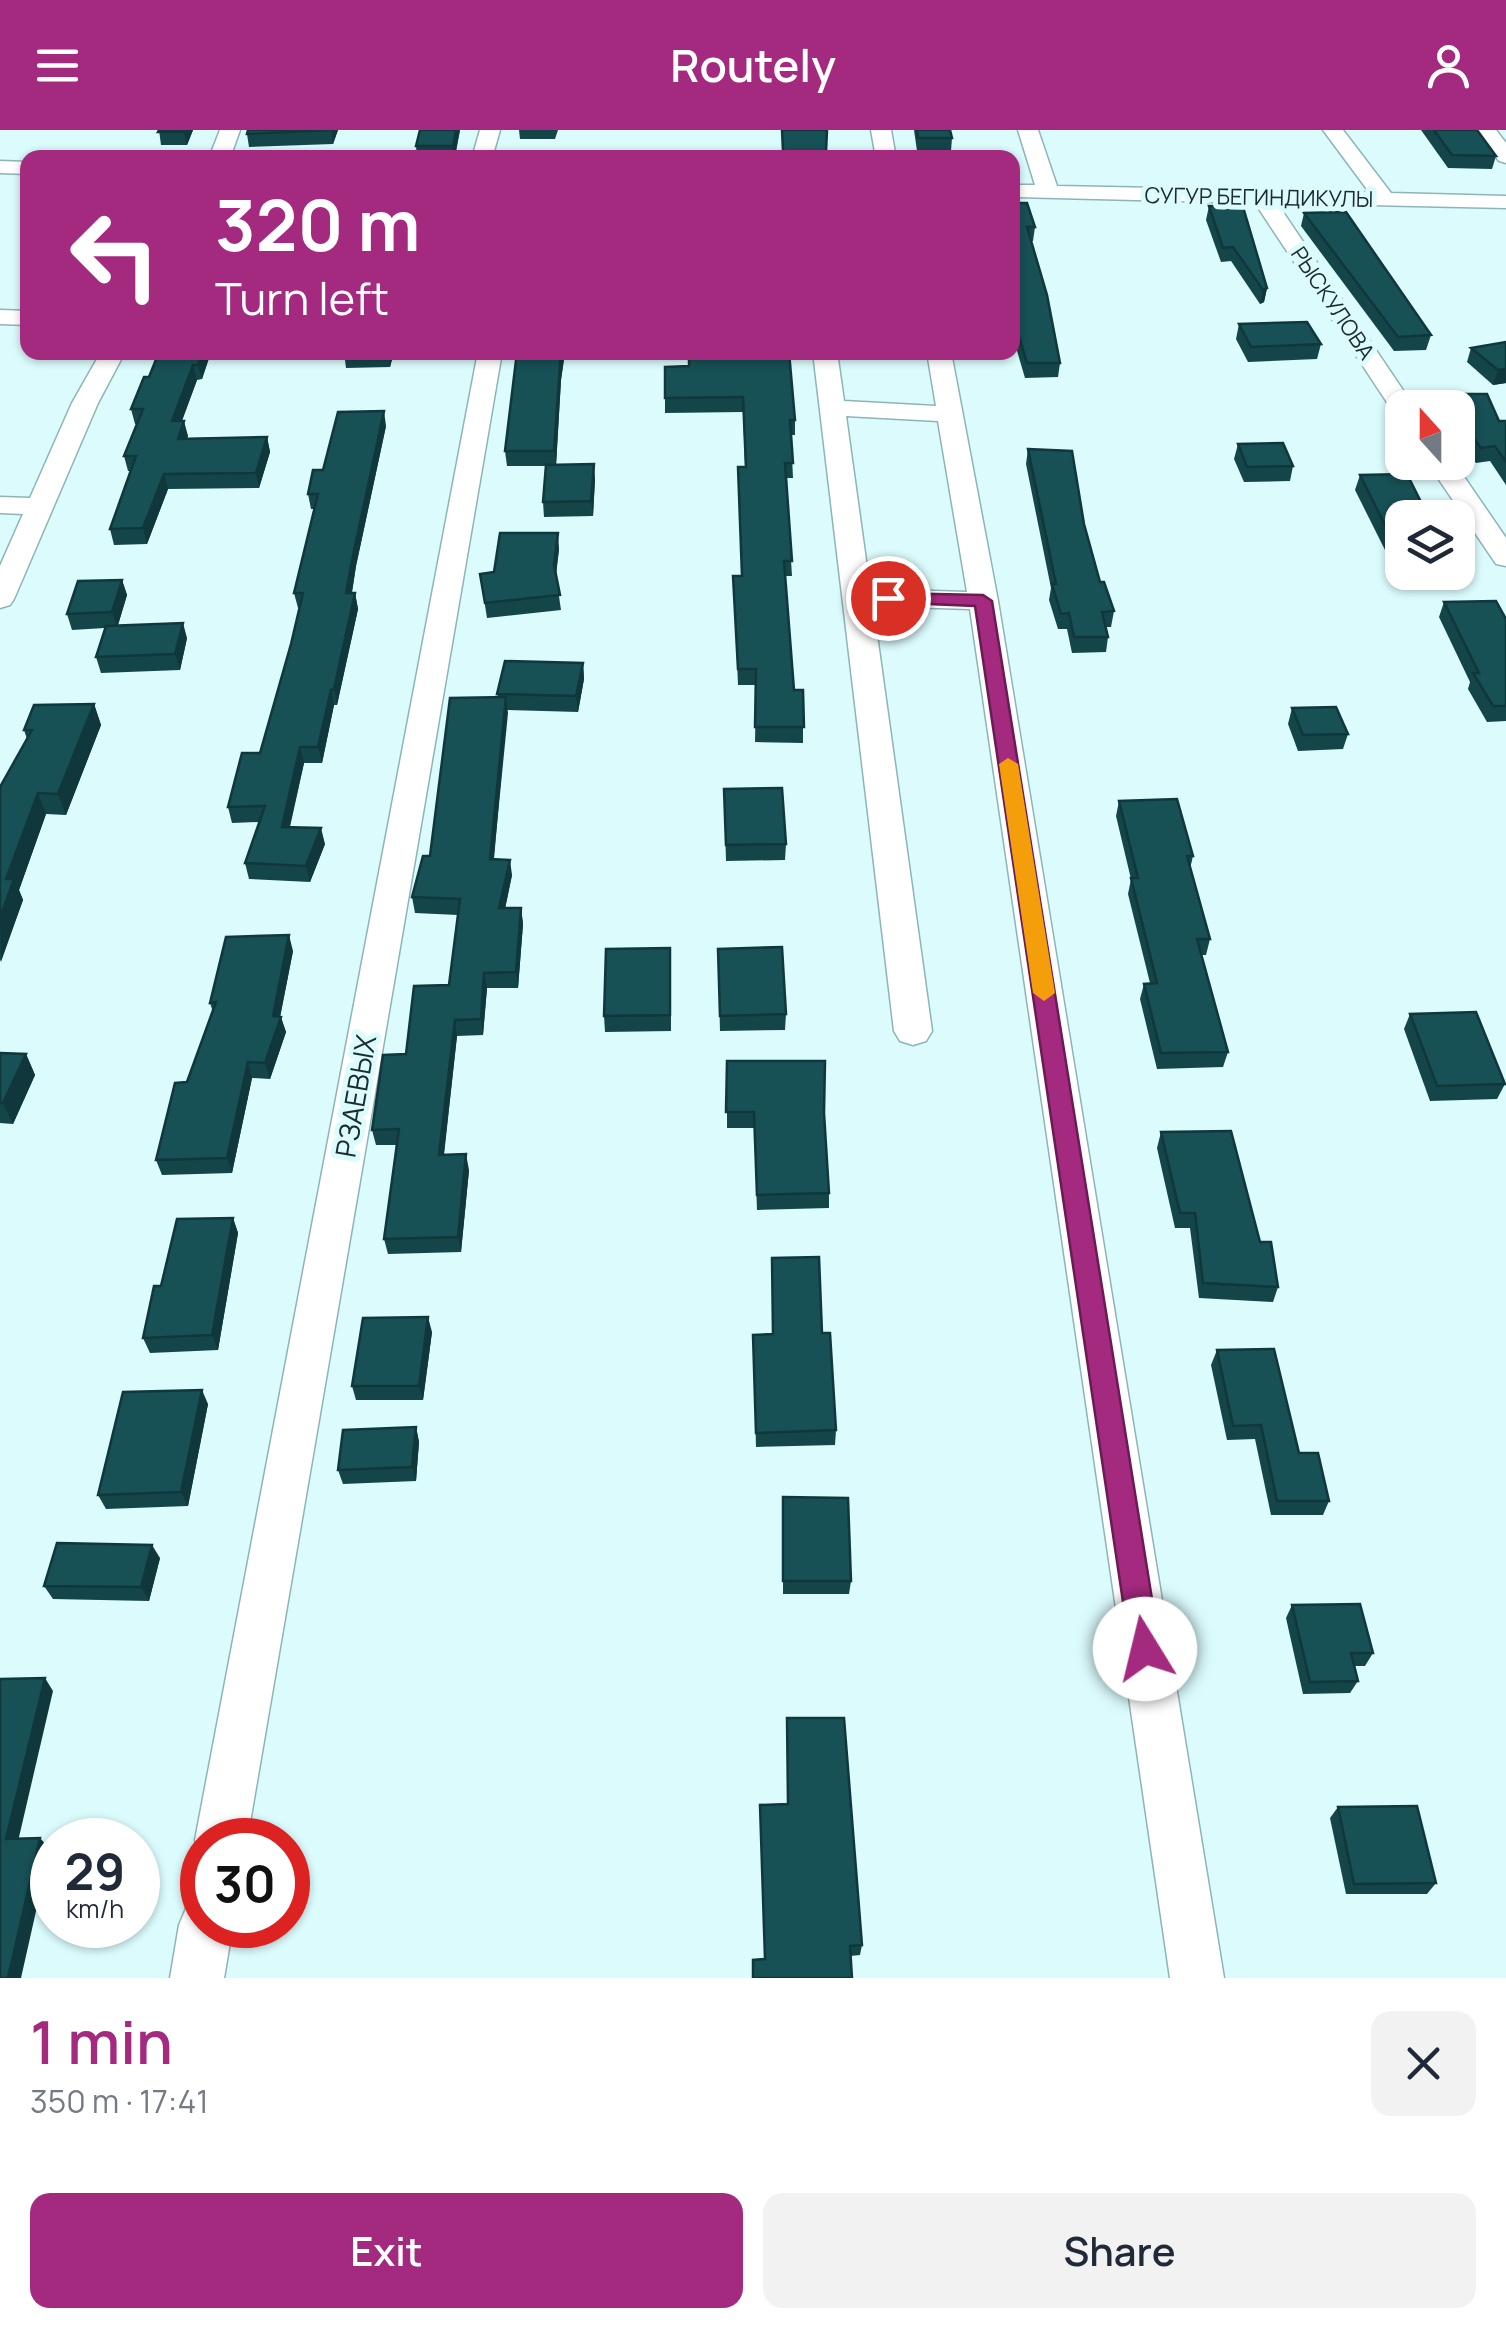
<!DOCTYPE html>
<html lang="en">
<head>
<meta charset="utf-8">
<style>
	:root { --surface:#fff; --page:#f2f2f3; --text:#1f2937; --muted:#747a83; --accent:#a42a80 }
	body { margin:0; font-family:Manrope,sans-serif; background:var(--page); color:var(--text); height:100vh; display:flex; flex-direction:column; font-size:38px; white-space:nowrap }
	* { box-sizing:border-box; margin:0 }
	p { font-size:32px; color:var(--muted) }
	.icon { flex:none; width:55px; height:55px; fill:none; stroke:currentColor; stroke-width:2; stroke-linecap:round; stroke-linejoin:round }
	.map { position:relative; height:1848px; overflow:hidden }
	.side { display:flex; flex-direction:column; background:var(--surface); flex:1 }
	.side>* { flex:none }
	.hud { position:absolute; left:20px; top:20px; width:1000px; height:210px; border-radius:20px; box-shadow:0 2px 8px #0004; background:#a42a80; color:#fff; overflow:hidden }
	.needle { width:65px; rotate:339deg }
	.buttons { position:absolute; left:1385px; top:260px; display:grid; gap:20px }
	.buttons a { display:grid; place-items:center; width:90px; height:90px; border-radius:20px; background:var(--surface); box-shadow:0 2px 8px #0004; font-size:50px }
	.speed { position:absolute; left:30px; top:1688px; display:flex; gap:20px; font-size:50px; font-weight:700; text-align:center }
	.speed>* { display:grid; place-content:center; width:130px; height:130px; border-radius:50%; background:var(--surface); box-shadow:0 2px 8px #0004; line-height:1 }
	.speed small { font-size:25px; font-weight:400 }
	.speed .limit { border:15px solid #d22; background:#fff; color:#111 }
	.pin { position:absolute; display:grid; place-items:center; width:85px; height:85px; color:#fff; margin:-42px; border:5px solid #fff; border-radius:50%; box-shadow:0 2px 10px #0007 }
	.me { position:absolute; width:110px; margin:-55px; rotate:351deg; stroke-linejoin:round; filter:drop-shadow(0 0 8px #0008) }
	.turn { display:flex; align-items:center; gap:35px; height:210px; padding:0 30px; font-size:45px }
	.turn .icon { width:130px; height:130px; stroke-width:2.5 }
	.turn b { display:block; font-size:70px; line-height:85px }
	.round { display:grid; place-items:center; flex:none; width:105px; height:105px; border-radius:20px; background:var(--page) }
	.overview { display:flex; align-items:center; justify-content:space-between; height:170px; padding:0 30px }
	h1 { font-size:60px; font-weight:600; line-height:75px; color:var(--accent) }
	.action { display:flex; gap:20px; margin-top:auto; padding:20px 30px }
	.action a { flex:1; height:115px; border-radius:20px; background:var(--accent); color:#fff; font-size:40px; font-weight:600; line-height:115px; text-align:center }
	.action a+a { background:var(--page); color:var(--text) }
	header { display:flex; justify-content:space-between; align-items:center; height:130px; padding:0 30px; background:var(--accent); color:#fff; font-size:45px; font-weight:600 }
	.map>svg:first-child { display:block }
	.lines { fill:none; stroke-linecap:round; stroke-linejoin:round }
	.minor-casing { stroke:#8eb4b7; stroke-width:3 }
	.minor { fill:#fff; fill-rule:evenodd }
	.wall { fill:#144549 }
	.shaded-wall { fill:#10383c }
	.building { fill:#175055; stroke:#10383c; stroke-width:2.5 }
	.route { fill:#a42a80; stroke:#6b1b53; stroke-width:2.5 }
	.slow { fill:#f59e0b }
	.labels { text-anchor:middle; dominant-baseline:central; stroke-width:10; stroke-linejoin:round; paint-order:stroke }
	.far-street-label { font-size:22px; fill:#1c2b2c; stroke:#dbfbfd }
	.street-label { font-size:28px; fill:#1c2b2c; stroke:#dbfbfd }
</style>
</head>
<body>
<header><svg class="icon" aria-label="menu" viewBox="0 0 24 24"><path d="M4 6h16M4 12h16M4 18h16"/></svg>Routely<svg class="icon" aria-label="person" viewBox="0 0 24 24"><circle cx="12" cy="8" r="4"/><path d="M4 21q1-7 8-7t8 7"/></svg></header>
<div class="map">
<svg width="1506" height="1848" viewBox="0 0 1506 1848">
	<rect width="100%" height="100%" fill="#dbfbfd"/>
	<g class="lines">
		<defs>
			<g id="minor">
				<path d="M220,0H240L230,28H209Z"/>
				<path d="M480,0H500L492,28H472Z"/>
				<path d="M871,0H891L896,28H876Z"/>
				<path d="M1018,0H1038L1057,56L1369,62L1323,0H1343L1391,63L1506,66V78L1277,73L1415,278H1402V285L1394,283L1255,73L1012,67V55H1035Z"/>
				<path d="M1475,0H1496L1506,13V33L1499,31Z"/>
				<path d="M0,31L28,32V44L0,43Z"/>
				<path d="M0,180L28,181V195L0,194Z"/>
				<path d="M101,222H125L98,273L14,469L10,475L0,478V436L23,384L0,383V367L30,368L72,273Z"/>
				<path d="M478,222H502L247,1710H202V1728L195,1710Z"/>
				<path d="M813,222H837L844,271L936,276L927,222H951L998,471L1224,1848H1170L970,479L873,476L932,901L926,911L913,915L900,911L894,901ZM846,286L938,291L967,462L870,459Z"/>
				<path d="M1427,332H1454L1506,408V436L1496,434Z"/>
				<path d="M202,1770V1795H233L224,1848H170L179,1795L187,1776Z"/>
			</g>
		</defs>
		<use href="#minor" class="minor-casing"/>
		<use href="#minor" class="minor"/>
	</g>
	<g class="wall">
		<path d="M159,0H193L187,15H161Z"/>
		<path d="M338,0L333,14L249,17L247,4Z"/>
		<path d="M460,0L455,28H417L416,16Z"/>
		<path d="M519,0H558L555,9H520Z"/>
		<path d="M782,0H827L826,28H783Z"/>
		<path d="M914,0H950L952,8L951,21H917Z"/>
		<path d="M1421,0H1477L1496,26L1492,39L1448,38Z"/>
		<path d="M1012,73L1035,97L1033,111H1031L1060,233L1058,247L1025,248L1012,204Z"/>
		<path d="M1209,76L1267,158L1264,172L1260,174L1231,131L1221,132L1206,90Z"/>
		<path d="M1304,83L1431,205L1426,220L1394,221L1301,96Z"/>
		<path d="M1239,194L1321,214L1317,229L1248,232L1236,209Z"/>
		<path d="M1506,212V253L1493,255L1467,232L1471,218Z"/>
		<path d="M211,222L202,249L197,250L182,291L188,306L187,308L267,307L270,322L259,358L168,359L147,414L114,415L110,399L130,341H128L124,326L137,294H135L131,279L149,247Z"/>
		<path d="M344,222H394L390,237L346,238Z"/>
		<path d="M517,222H565L561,250L556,335L595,349L593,386L544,387L543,372L546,336H507L505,321Z"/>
		<path d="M689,236L795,290V305H791L793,348H786L792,446H785L794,560H803V613L755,612L756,555H738L734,461L742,446L745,337L743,282L665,283V268Z"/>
		<path d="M1454,264L1499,291H1506V355L1490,331L1476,333L1467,321L1458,299V278H1449Z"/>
		<path d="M386,296L356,436L352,463H355L358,479L337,575H334L322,633H304L290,697L325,714L310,752L249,749L245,733L259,692L232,693L228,677L260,623L291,514L300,478H298L294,463L314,379H311L308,364L323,340Z"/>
		<path d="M1238,314L1293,336L1290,351L1244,352L1234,329Z"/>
		<path d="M1028,319L1114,481L1111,497H1106L1108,507L1106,522L1072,523L1067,499H1058L1049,470L1051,458L1026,334Z"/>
		<path d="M1360,345L1402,388V440H1395L1355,360Z"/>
		<path d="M559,419L556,446L561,480L487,488L480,444L494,442Z"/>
		<path d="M122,450L127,465L118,495L187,508L180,540L101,543L96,527L105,498L72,500L67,484Z"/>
		<path d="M1444,472L1506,489V591L1487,592L1468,559L1470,552L1439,487Z"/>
		<path d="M583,533L584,549L578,582L507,580L494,729L512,745L505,778H521L523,794L518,858H487L483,905L457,906L444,1025L469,1040L461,1122L388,1124L384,1109L397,1015H376L372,1000L406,924L449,855L458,785L415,783L412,767L498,567L497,564Z"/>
		<path d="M94,574L101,595L66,685L46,684L19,760L23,770L0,832V657L27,609L24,600Z"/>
		<path d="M1292,578L1348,604L1343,619L1298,621L1288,594Z"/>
		<path d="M724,659L786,714L785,730L726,731Z"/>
		<path d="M1119,671L1193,726L1190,739L1210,809L1206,825H1201L1228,922L1223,937L1157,939L1140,869L1144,854L1150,853L1128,764L1131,749L1116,686Z"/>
		<path d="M718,819L786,884L785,900L720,901Z"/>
		<path d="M293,821L280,886L286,902L270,949L252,948L232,1043L162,1045L156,1030L213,882L210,873Z"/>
		<path d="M671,834V901L605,902L604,886Z"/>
		<path d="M1410,884L1505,954L1497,969L1430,971L1404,899Z"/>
		<path d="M0,923L26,924L35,945L13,994L0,993Z"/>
		<path d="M727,931L824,983L829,1063V1078L757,1080L754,998H727Z"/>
		<path d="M1161,1002L1260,1112L1278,1157L1273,1172L1199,1168L1190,1098H1175L1157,1018Z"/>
		<path d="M233,1088L238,1103L218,1220L150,1223L143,1208L161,1156Z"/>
		<path d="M432,1202L423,1270H356L352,1256Z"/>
		<path d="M822,1203L836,1300L835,1315L756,1317L753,1205Z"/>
		<path d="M1217,1220L1329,1371L1323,1385H1271L1255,1309L1227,1310L1211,1235Z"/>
		<path d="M208,1274L188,1376L106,1379L98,1365Z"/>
		<path d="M416,1297L419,1312L416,1351L343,1354L338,1340Z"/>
		<path d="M783,1367L851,1451L849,1464H783Z"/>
		<path d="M160,1428L149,1471L53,1469L44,1456Z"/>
		<path d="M1292,1475L1373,1523L1365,1536H1354L1358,1551L1350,1563L1303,1564L1286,1488Z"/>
		<path d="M760,1675L862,1815L860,1825L850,1826Z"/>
		<path d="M1338,1677L1436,1753L1427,1764H1346L1330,1688Z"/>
	</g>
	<g class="shaded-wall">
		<path d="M185,0H193L187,15L184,2Z"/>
		<path d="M331,0H338L333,14Z"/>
		<path d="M456,0H460L454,28L453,16Z"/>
		<path d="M1267,158L1264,172L1260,174L1263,160Z"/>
		<path d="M203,222H211L202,249L198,235Z"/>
		<path d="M388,222H394L390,237Z"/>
		<path d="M561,222H565L561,250L556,336L554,321Z"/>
		<path d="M193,235L197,250L176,306L172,291Z"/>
		<path d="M1506,239V253L1493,255L1498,240Z"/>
		<path d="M384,281L386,296L356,436L349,479L346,463L354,421Z"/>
		<path d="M184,291L188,306L182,324L178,309Z"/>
		<path d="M267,307L270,322L259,358L256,343Z"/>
		<path d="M594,334L595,349L593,386L591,371Z"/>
		<path d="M164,344L168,359L147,414L143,398Z"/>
		<path d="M558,403L559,419L555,450L554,435Z"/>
		<path d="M122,450L127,465L117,498L112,482Z"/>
		<path d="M355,463L358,479L337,575L334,559Z"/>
		<path d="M183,493L187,508L180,540L175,524Z"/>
		<path d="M583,533L584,549L578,582L576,566Z"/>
		<path d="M331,560L334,575L322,633L318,617Z"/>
		<path d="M506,567L508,583L492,745L490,729Z"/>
		<path d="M94,574L101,595L66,685L58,664Z"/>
		<path d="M300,617L304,633L286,712L282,697Z"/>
		<path d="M38,663L46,684L19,760L23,770L1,832L0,788L6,749Z"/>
		<path d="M321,698L325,714L310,752L306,736Z"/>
		<path d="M510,730L512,745L502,794L499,778Z"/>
		<path d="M521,778L523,794L518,858L516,842Z"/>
		<path d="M289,805L293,821L279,893L281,887L286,902L270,949L265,933L273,886Z"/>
		<path d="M484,843L487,858L483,905L481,889Z"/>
		<path d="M455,890L457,906L442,1040L439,1025Z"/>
		<path d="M26,924L35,945L13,994L3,973Z"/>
		<path d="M248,932L252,948L232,1043L227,1028Z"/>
		<path d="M466,1024L469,1040L461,1122L458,1107Z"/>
		<path d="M233,1088L238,1103L218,1220L212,1205Z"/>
		<path d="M428,1187L432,1202L423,1270L419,1256Z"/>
		<path d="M202,1260L208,1274L188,1376L181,1362Z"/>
		<path d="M416,1297L419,1312L416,1351L412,1337Z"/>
		<path d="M152,1415L160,1428L149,1471L141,1457Z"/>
		<path d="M45,1548L53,1561L16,1720L6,1709Z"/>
		<path d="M40,1708L50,1719L21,1848H8Z"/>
	</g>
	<g class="building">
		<path d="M159,0H185L184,2H158Z"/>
		<path d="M248,0H331L247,4Z"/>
		<path d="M420,0H456L453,16H416Z"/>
		<path d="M782,0H827L826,22L783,21Z"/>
		<path d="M917,0H950L952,8H918Z"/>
		<path d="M1434,0H1477L1496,26L1452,25Z"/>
		<path d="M1012,73H1027L1035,97H1027L1047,165L1060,233H1027L1012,184Z"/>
		<path d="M1209,76L1243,77L1267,158L1263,160L1233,117L1223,118Z"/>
		<path d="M1346,82L1431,205L1398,207L1304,83Z"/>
		<path d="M1307,192L1321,214L1251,217L1239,194Z"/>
		<path d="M1506,212V239L1498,240L1471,218Z"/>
		<path d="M159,222H203L198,235H193L172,291H184L178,309L267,307L256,343L164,344L143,398L110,399L136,326H124L143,279H131L144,247H149Z"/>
		<path d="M517,222H561L554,321H505Z"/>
		<path d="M689,222H789L795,290H790L793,333H785L792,431H784L794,560H803L804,597H755L756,539H738L733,446H742L738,337H746L743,267L665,268V237L689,236Z"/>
		<path d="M1454,264H1487L1499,291H1506V332L1495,316L1481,318L1472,306Z"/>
		<path d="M384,281L354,421L346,463H355L334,559L331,560L318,617H300L282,697L321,698L306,736L245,733L265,676L228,677L242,623H260L291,514L303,463H294L318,364H308L313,340H323L338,282Z"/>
		<path d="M1283,313L1293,336L1247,337L1238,314Z"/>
		<path d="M1028,319L1072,321L1084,394L1100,452H1104L1114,481L1102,482L1108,507H1074L1069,483L1061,484L1052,454H1056Z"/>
		<path d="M594,334L591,371L543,372L546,335Z"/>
		<path d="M1407,344L1429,388H1402V425H1400L1360,345Z"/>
		<path d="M500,403H558L554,435L560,465L485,473L480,444L494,442Z"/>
		<path d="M122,450L112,482L67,484L78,451Z"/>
		<path d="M1496,471L1506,489V576H1493L1473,543H1479L1444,472Z"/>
		<path d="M183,493L175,524L96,527L106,496Z"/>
		<path d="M505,531L583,533L576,566L497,564Z"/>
		<path d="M506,567L490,729L510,730L499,778H521L516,842L484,843L481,889L455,890L439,1025L466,1024L458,1107L384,1109L399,999L372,1000L383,925L406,924L414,856L449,855L460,769L412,767L423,726H430L450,568Z"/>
		<path d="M94,574L58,664L38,663L6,749H14L0,788V657L32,600H24L34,575Z"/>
		<path d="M1336,577L1348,604L1303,605L1292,578Z"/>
		<path d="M782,658L786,714L726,715L724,659Z"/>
		<path d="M1177,669L1193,726H1187L1210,809H1197L1228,922L1161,923L1144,854L1157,853L1131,748H1138L1119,671Z"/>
		<path d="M289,805L273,886L281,887L265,933L248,932L227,1028L156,1030L175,953L187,952L216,872L210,873L226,807Z"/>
		<path d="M782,817L786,884L720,886L718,819Z"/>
		<path d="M670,818V885L604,886L606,819Z"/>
		<path d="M1476,882L1505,954L1437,956L1410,884Z"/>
		<path d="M0,923L26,924L3,973H0Z"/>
		<path d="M727,931H825L824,983L829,1063L757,1065L754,982H726Z"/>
		<path d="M1231,1001L1260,1112H1271L1278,1157L1203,1153L1195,1083H1180L1161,1002Z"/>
		<path d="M233,1088L212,1205L143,1208L154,1156H161L177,1089Z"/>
		<path d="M819,1127L822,1203H830L836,1300L756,1303L753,1205L773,1204L772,1128Z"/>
		<path d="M428,1187L419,1256H352L363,1188Z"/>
		<path d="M1274,1219L1299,1323H1318L1329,1371H1277L1261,1295L1233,1296L1217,1220Z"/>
		<path d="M202,1260L181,1362L98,1365L123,1262Z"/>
		<path d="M416,1297L412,1337L338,1340L343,1300Z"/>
		<path d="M783,1367L848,1368L851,1451H783Z"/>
		<path d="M57,1413L152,1415L141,1457L44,1456Z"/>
		<path d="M1360,1474L1373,1523H1351L1358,1551L1310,1552L1292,1475Z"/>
		<path d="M45,1548L6,1709L40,1708L8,1848H0V1549Z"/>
		<path d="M787,1588H844L862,1815L850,1816L852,1848H753V1830L765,1829L760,1675L788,1674Z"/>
		<path d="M1417,1676L1436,1753L1354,1754L1338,1677Z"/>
	</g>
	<path class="route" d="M888,463L983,465L992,471L1160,1519L1155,1529L1145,1533L1134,1529L1130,1519L975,476L881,472V465Z"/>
	<path class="slow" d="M1008,628L1018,634L1055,863L1044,871L1033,863L999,634Z"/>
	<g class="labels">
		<g class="far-street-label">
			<text transform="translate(1259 67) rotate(1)">СУГУР БЕГИНДИКУЛЫ</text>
			<text transform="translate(1333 173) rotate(56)">РЫСКУЛОВА</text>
		</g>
		<g class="street-label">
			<text transform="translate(355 966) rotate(-80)">РЗАЕВЫХ</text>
		</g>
	</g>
</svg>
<div class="buttons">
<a><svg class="needle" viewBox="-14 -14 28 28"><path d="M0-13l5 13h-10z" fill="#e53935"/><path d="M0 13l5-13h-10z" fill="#747a83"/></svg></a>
<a><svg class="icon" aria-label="layers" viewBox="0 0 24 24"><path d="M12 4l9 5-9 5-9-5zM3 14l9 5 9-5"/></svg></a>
</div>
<div class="speed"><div>29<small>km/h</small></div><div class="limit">30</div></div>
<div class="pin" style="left:888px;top:468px;background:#d93025"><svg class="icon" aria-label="arrive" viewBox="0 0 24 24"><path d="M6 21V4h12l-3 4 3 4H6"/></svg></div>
<svg class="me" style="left:1145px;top:1519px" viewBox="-20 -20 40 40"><circle r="19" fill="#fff"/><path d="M0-13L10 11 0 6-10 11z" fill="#a42a80"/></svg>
<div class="hud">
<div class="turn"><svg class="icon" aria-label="left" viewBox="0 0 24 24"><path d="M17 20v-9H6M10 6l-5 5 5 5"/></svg><div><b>320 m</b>Turn left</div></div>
</div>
</div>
<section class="side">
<div class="overview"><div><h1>1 min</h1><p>350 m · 17:41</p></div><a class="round"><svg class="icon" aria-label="close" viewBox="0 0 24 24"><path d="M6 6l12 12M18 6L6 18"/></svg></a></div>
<div class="action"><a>Exit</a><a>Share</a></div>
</section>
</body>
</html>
